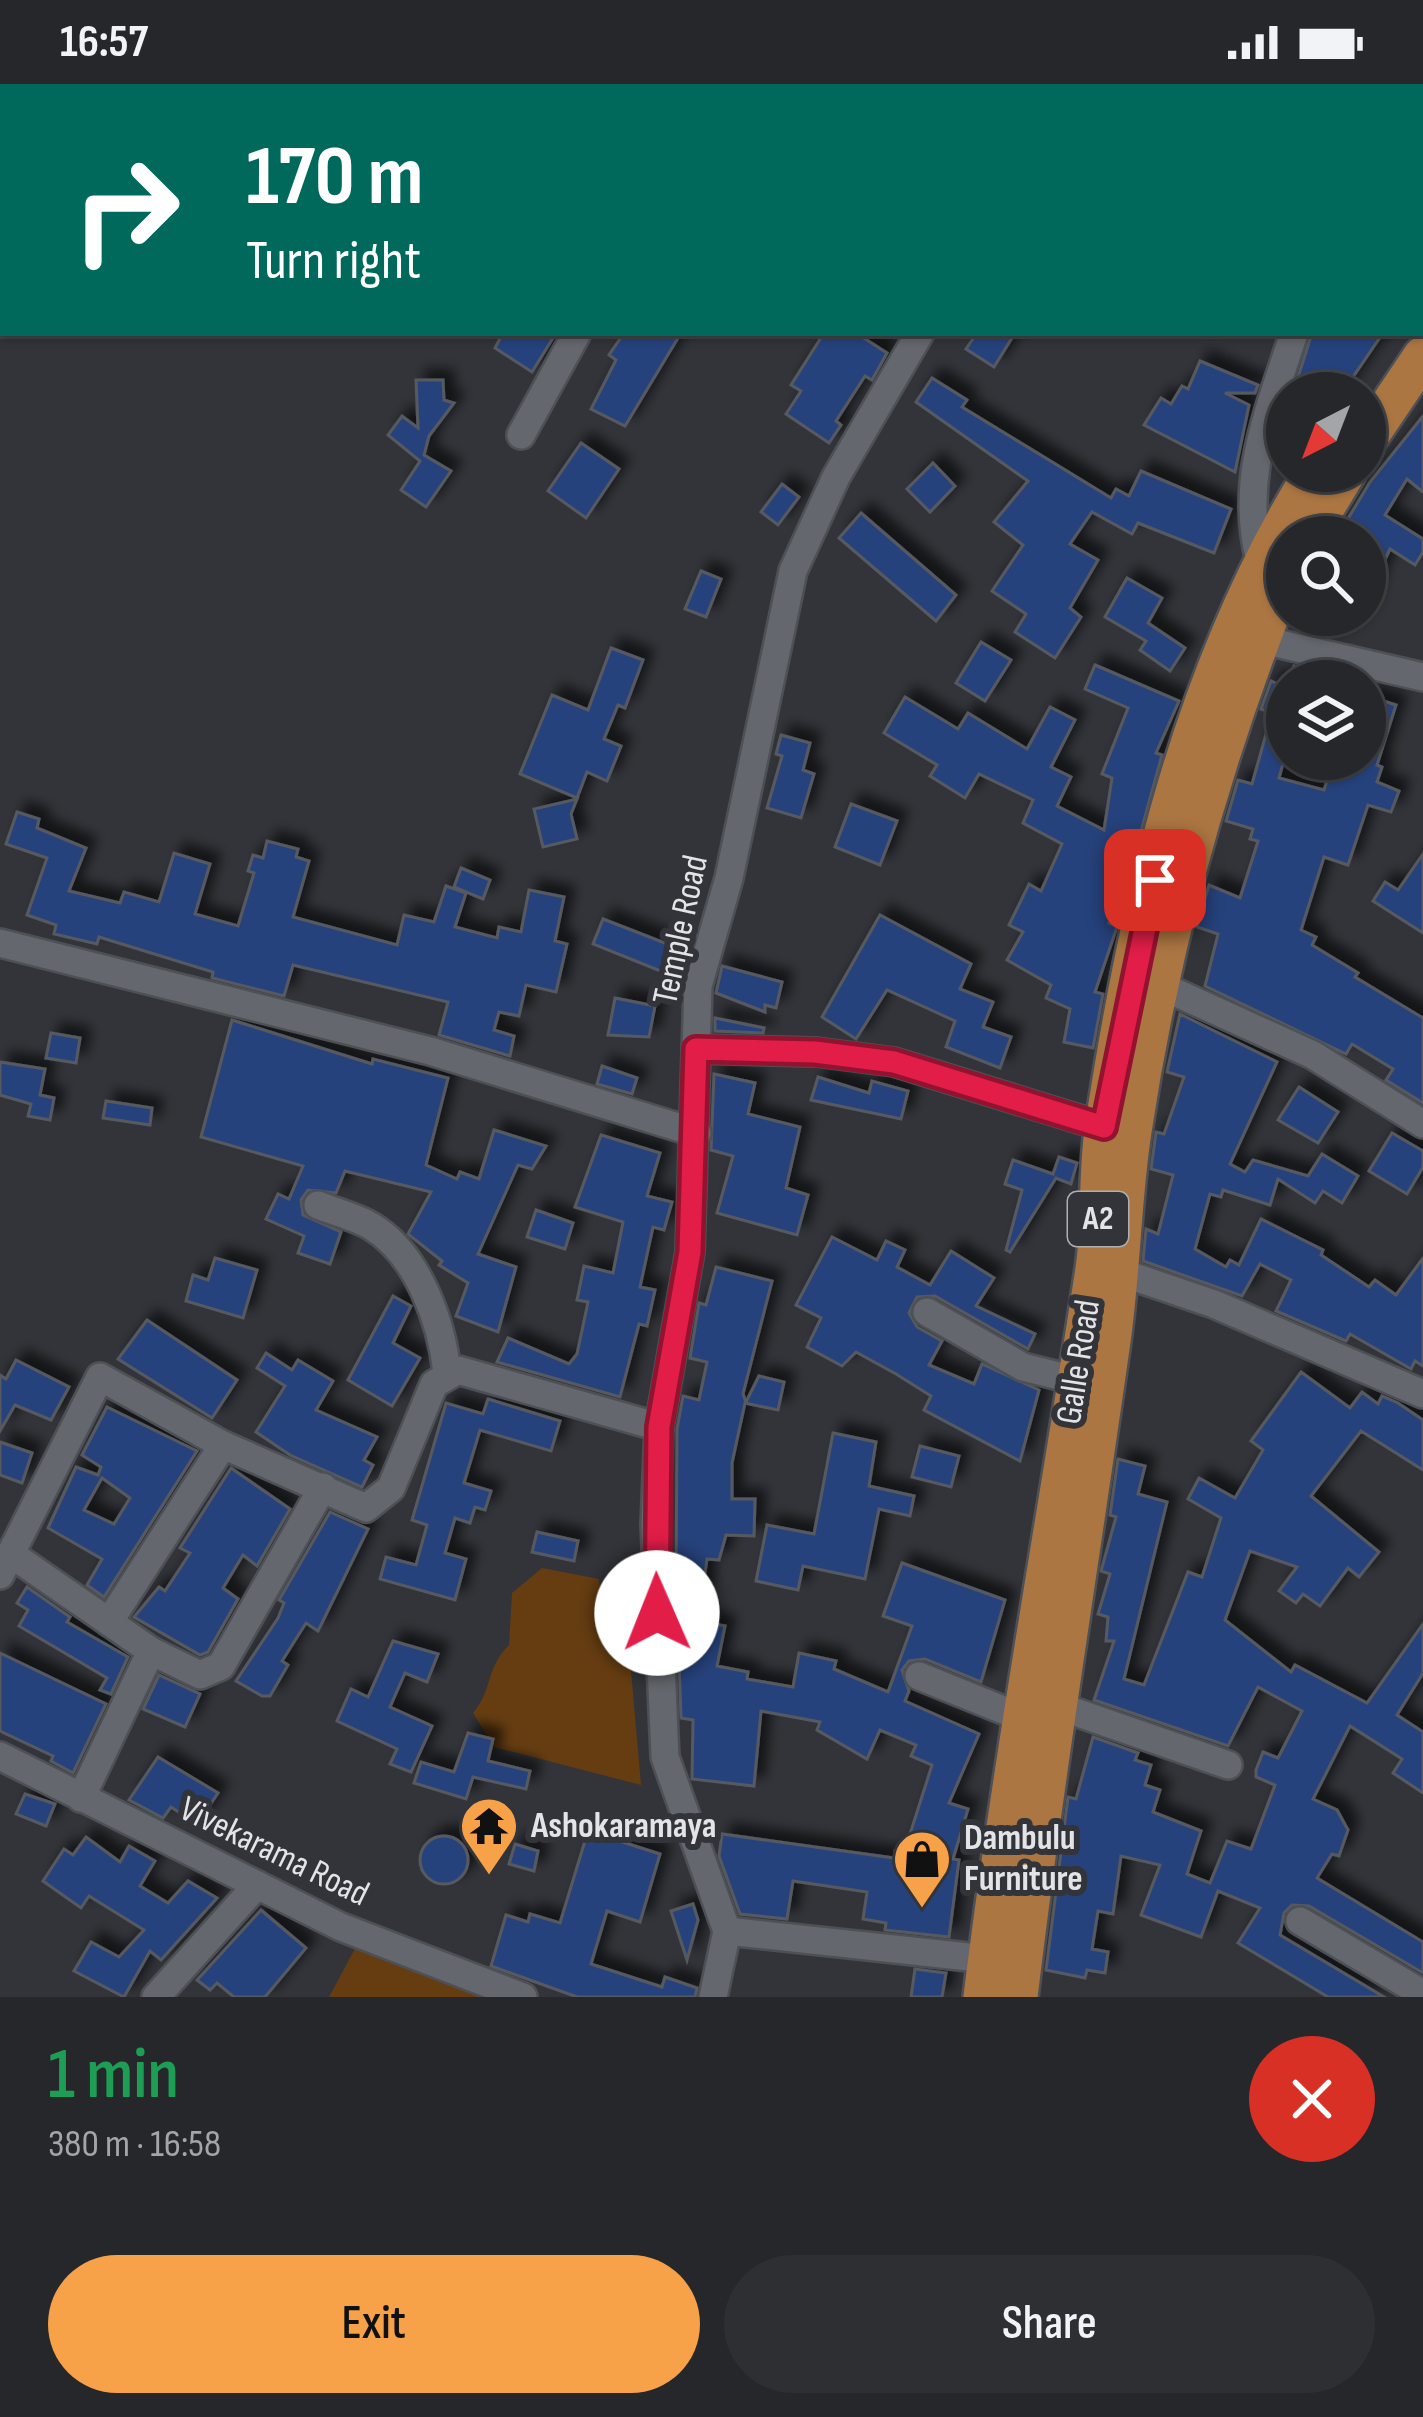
<!DOCTYPE html>
<html lang="en">
<head>
<meta charset="utf-8">
<style>
	:root { --surface:#26272b; --page:#2e2f33; --text:#f1f3f6; --muted:#a4a5a9; --line:#424447; --accent:#f7a149 }
	body { margin:0; font-family:"Sofia Sans Condensed",sans-serif; background:var(--page); color:var(--text); height:100vh; display:flex; flex-direction:column; font-size:45px; white-space:nowrap }
	* { box-sizing:border-box; margin:0 }
	p { font-size:39px; color:var(--muted) }
	.icon { flex:none; width:66px; height:66px; fill:none; stroke:currentColor; stroke-width:2; stroke-linecap:round; stroke-linejoin:round }
	.map { position:relative; height:1913px; overflow:hidden }
	.sheet { display:flex; flex-direction:column; background:var(--surface); flex:1 }
	.sheet>* { flex:none }
	.top-card { position:absolute; left:0px; top:0px; width:1425px; height:252px; box-shadow:0 3px 9px #0004,0 0 0 3px var(--line); background:#00695c; color:#fff; overflow:hidden }
	.needle { width:78px; rotate:222deg }
	.fabs { position:absolute; left:1266px; top:288px; display:grid; gap:24px }
	.fabs a { display:grid; place-items:center; width:120px; height:120px; border-radius:50%; background:var(--surface); box-shadow:0 3px 9px #0004,0 0 0 3px var(--line); font-size:60px }
	.pin { position:absolute; display:grid; place-items:center; width:102px; height:102px; color:#fff; margin:-51px; border-radius:24px; box-shadow:0 6px 18px #0006 }
	.me { position:absolute; width:132px; margin:-66px; rotate:359deg; stroke-linejoin:round; filter:drop-shadow(0 0 9px #0008) }
	.turn { display:flex; align-items:center; gap:42px; height:252px; padding:0 48px; font-size:54px }
	.turn .icon { width:156px; height:156px; stroke-width:2.5 }
	.turn b { display:block; font-size:84px; line-height:102px }
	.round { display:grid; place-items:center; flex:none; width:126px; height:126px; border-radius:63px; background:var(--page) }
	.headline { display:flex; align-items:center; justify-content:space-between; height:204px; padding:0 48px }
	h1 { font-size:72px; font-weight:600; line-height:90px; color:#1e9e55 }
	.cta { display:flex; gap:24px; margin-top:auto; padding:24px 48px }
	.cta a { flex:1; height:138px; border-radius:72px; background:var(--accent); color:#111; font-size:48px; font-weight:600; line-height:138px; text-align:center }
	.cta a+a { background:var(--page); color:var(--text) }
	.status { display:flex; justify-content:space-between; align-items:center; height:84px; padding:0 60px; background:var(--surface); direction:ltr }
	.status svg { height:33px; fill:currentColor }
	.map>svg:first-child { display:block }
	.green { fill:#663d11 }
	.building { fill:#27427c; stroke:#575a60; stroke-width:3; fill-rule:evenodd; filter:url(#shadow) }
	.lines { fill:none; stroke-linecap:round; stroke-linejoin:round }
	.minor-casing { stroke:#4d5054; stroke-width:32 }
	.highway-casing { stroke:#4d5054; stroke-width:44 }
	.minor { stroke:#64676d; stroke-width:27 }
	.highway { stroke:#ac7642; stroke-width:39 }
	.route-casing { stroke:#92132f; stroke-width:30 }
	.route { stroke:#e11d48; stroke-width:21 }
	.labels { text-anchor:middle; dominant-baseline:central; stroke-width:12; stroke-linejoin:round; paint-order:stroke }
	.shield { fill:#323439; stroke:#adafb3; stroke-width:3 }
	.shield-label { font-size:33px; font-weight:bold; fill:#e2e4e7 }
	.street-label { font-size:36px; fill:#e2e4e7; stroke:#323439 }
	.poi-label { font-size:36px; font-weight:bold; fill:#e2e4e7; stroke:#323439; text-anchor:start }
</style>
</head>
<body>
<div class="status"><b>16:57</b><svg viewBox="0 0 49 12"><path d="M0 12V9h3v3zM5 12V6h3v6zM10 12V3h3v9zM15 12V0h3v12zM26 1h20v11H26zM47 4h2v5h-2z"/></svg></div>
<div class="map">
<svg width="1423" height="1913" viewBox="0 0 1423 1913">
	<defs>
		<filter id="shadow"><feDropShadow dx="10" dy="-10" stdDeviation="6" flood-color="#0009"/></filter>
	</defs>
	<rect width="100%" height="100%" fill="#323439"/>
	<g class="green">
		<path d="M542,1484L599,1495L604,1532L629,1564L641,1701L494,1663L473,1629C493,1606 485,1585 509,1561L512,1509Z"/>
		<path d="M358,1859L495,1913H329Z"/>
	</g>
	<g class="building">
		<path d="M503,249H556L532,288L495,264Z"/>
		<path d="M624,249H681L625,342L591,325L616,276L609,271Z"/>
		<path d="M824,249H856L887,269L872,296L865,292L836,337L841,341L829,359L786,330L801,307L791,301Z"/>
		<path d="M977,249H1015L994,283L966,265Z"/>
		<path d="M1312,249H1383L1342,309H1293Z"/>
		<path d="M1200,277L1258,301L1255,309H1225L1249,321L1235,388L1144,341L1161,314L1171,320L1182,302L1188,305Z"/>
		<path d="M932,294L967,316L962,323L1111,414L1116,405L1129,412L1141,387L1231,425L1214,469L1138,439L1132,450L1092,428L1070,460L1098,476L1070,524L1081,533L1055,574L1015,548L1026,530L992,507L1023,461L994,438L1028,397L916,318Z"/>
		<path d="M416,296H443L444,316L454,319L429,352L424,371L451,387L426,423L401,406L420,377L388,351L402,332L418,344Z"/>
		<path d="M1423,332V408L1407,395L1385,431L1423,455V468L1415,481L1390,465L1365,518V453H1337L1370,398Z"/>
		<path d="M581,359L619,385L586,434L548,407Z"/>
		<path d="M933,379L955,402L930,428L907,405Z"/>
		<path d="M782,400L799,413L778,441L761,428Z"/>
		<path d="M861,429L956,511L936,537L839,454Z"/>
		<path d="M701,487L721,495L706,533L685,525Z"/>
		<path d="M1127,494L1162,514L1148,539L1185,564L1170,587L1140,566L1146,557L1105,533Z"/>
		<path d="M981,558L1011,576L985,617L956,599Z"/>
		<path d="M611,564L643,576L625,624L618,621L604,655L621,662L607,697L587,688L577,714L520,690L552,611L588,626Z"/>
		<path d="M1095,581L1179,617L1156,669L1162,671L1125,806L1109,839L1117,843L1095,908L1103,910L1093,964L1064,958L1070,925L1046,914L1051,901L1007,876L1023,848L1009,841L1029,800L1041,807L1062,760L1023,739L1033,716L979,690L965,714L930,692L937,681L884,649L905,613L958,645L968,629L1027,665L1050,623L1075,636L1051,683L1071,693L1057,722L1104,746L1112,694L1102,690L1128,624L1085,605Z"/>
		<path d="M1294,582L1354,595L1355,597H1288Z"/>
		<path d="M1282,595H1287V665L1279,694L1324,706L1334,675H1365V611L1396,621L1377,681L1382,683L1377,698L1399,707L1391,728L1368,721L1348,781L1324,773L1301,846L1316,853L1312,861L1358,889L1355,893L1423,934V1019L1386,996L1393,985L1352,960L1346,970L1205,902L1218,850L1197,843L1198,838L1209,801L1240,814L1258,757L1250,755L1253,745L1226,737L1238,696L1252,700L1272,629L1261,625L1271,597L1280,601Z"/>
		<path d="M781,651L810,659L803,686L814,690L801,734L767,724L782,672L776,670Z"/>
		<path d="M577,715L571,730L577,755L543,763L534,725Z"/>
		<path d="M851,720L897,737L880,781L835,763Z"/>
		<path d="M17,728L39,735L37,744L86,764L69,807L120,819L124,808L159,818L174,769L210,780L195,830L238,842L254,789L248,787L253,771L263,774L267,757L298,765L296,773L309,777L293,833L397,861L404,831L434,838L446,802L466,809L455,843L497,854L499,843L521,848L529,806L564,813L555,857L567,860L556,908L526,901L519,932L499,928L494,946L514,952L510,972L439,951L448,918L293,881L284,912L212,894L213,888L99,853L97,860L54,850L56,841L27,831L47,774L6,760Z"/>
		<path d="M1423,770V849L1373,817L1385,798L1398,806Z"/>
		<path d="M461,784L490,796L483,815L454,803Z"/>
		<path d="M880,831L971,880L960,905L993,918L983,943L1011,953L1000,984L946,963L955,937L887,906L856,955L822,933Z"/>
		<path d="M603,835L678,864L668,890L593,860Z"/>
		<path d="M722,882L782,898L776,924L765,921V928L716,909Z"/>
		<path d="M615,914L655,922L649,953L608,951Z"/>
		<path d="M1180,930L1277,978L1230,1080L1245,1088L1253,1076L1308,1092L1322,1070L1358,1092L1342,1119L1323,1107L1315,1119L1278,1095L1270,1121L1223,1106L1221,1113L1210,1110L1195,1165L1226,1183L1230,1176L1239,1181L1261,1135L1323,1166L1321,1171L1369,1203L1375,1196L1396,1211L1423,1174V1282L1415,1277L1411,1285L1350,1250L1346,1257L1276,1227L1291,1196L1260,1180L1242,1212L1143,1177L1146,1145L1158,1150L1173,1091L1151,1085L1156,1048L1164,1050L1184,993L1167,988Z"/>
		<path d="M715,934L764,944L763,949L715,947Z"/>
		<path d="M232,936L372,980L373,975L448,994L426,1081L457,1095L460,1088L479,1095L494,1046L546,1062L532,1085L518,1081L478,1170L516,1183L498,1248L456,1232L468,1199L439,1181L442,1177L408,1150L431,1108L345,1087L336,1109L308,1106L301,1116L303,1131L341,1148L330,1180L298,1169L304,1152L266,1135L278,1110L289,1115L303,1082L201,1053Z"/>
		<path d="M51,949L80,954L76,979L46,974Z"/>
		<path d="M0,978L45,985L40,1011L54,1014L50,1036L28,1032L31,1020L0,1011Z"/>
		<path d="M602,982L637,994L632,1010L597,1000Z"/>
		<path d="M714,990L755,999L748,1030L800,1043L786,1104L808,1111L797,1151L717,1129L733,1072L711,1066Z"/>
		<path d="M818,993L869,1009L872,997L908,1007L901,1035L811,1016Z"/>
		<path d="M1299,1003L1338,1028L1318,1059L1278,1036Z"/>
		<path d="M106,1017L152,1024L150,1041L103,1034Z"/>
		<path d="M1392,1049L1423,1067V1083L1407,1110L1369,1087Z"/>
		<path d="M601,1051L660,1069L647,1112L672,1118L664,1146L653,1143L640,1203L655,1206L647,1242L639,1240L620,1313L497,1278L508,1254L569,1280L577,1270L588,1218L577,1216L584,1182L613,1189L623,1138L575,1123Z"/>
		<path d="M1059,1073L1077,1079L1071,1100L1056,1094L1010,1168L1006,1166L1022,1106L1005,1100L1013,1076L1053,1090Z"/>
		<path d="M536,1126L573,1139L565,1165L527,1153Z"/>
		<path d="M832,1153L877,1176L886,1157L905,1166L897,1183L930,1201L951,1167L994,1194L976,1222L1035,1250L1028,1265L935,1212L917,1213L909,1229L917,1243L942,1257L929,1281L974,1300L982,1280L1039,1306L1020,1377L924,1326L931,1312L896,1290L856,1268L842,1282L807,1263L821,1234L796,1221Z"/>
		<path d="M215,1174L257,1186L243,1234L186,1217L193,1191L208,1196Z"/>
		<path d="M716,1183L772,1197L743,1310L746,1318L759,1292L784,1298L778,1326L745,1319L732,1379V1415H755L754,1452L726,1451L719,1476L707,1475L702,1510L676,1506L677,1345L683,1312L699,1316L707,1278L690,1274L699,1219L706,1221Z"/>
		<path d="M393,1212L411,1222L393,1259L420,1274L392,1322L348,1296Z"/>
		<path d="M147,1236L237,1296L212,1334L118,1275Z"/>
		<path d="M266,1269L292,1286L298,1276L333,1297L316,1326L377,1353L364,1376L373,1381L362,1403L290,1371L256,1348L285,1302L257,1284Z"/>
		<path d="M16,1276L69,1303L51,1336L15,1321L0,1347V1291L6,1295Z"/>
		<path d="M1301,1288L1350,1324L1362,1308L1378,1320L1382,1312L1398,1319L1423,1336V1386L1361,1347L1311,1412L1379,1468L1359,1493L1348,1484L1320,1522L1303,1510L1296,1519L1279,1507L1297,1483L1250,1467L1225,1536L1291,1588L1295,1581L1367,1619L1423,1540V1589L1397,1631L1423,1648V1709L1393,1689L1402,1675L1350,1642L1313,1715L1337,1726L1348,1746L1339,1772L1332,1770L1317,1794L1423,1858V1889L1309,1822L1292,1821L1284,1829L1280,1851L1384,1913H1328L1238,1859L1260,1824L1218,1807L1201,1853L1141,1831L1160,1781L1121,1772L1113,1830L1098,1827L1092,1865L1108,1868L1105,1889L1087,1886L1085,1894L1046,1886L1068,1713L1076,1715L1093,1653L1138,1669L1135,1676L1151,1681L1145,1701L1160,1706L1153,1728L1201,1747L1187,1790L1210,1799L1227,1757L1251,1765L1275,1701L1256,1693V1686L1263,1668L1278,1674L1302,1627L1258,1603L1228,1662L1094,1616L1114,1557H1106L1108,1533L1098,1530L1110,1490L1101,1487L1116,1433L1110,1431L1118,1375L1145,1382L1138,1410L1167,1418L1124,1595L1144,1601L1188,1488L1202,1493L1221,1434L1188,1415L1199,1394L1235,1414L1263,1366L1251,1357Z"/>
		<path d="M488,1315L560,1337L551,1367L480,1346L464,1399L491,1407L485,1426L475,1423L470,1439L455,1434L445,1469L466,1475L455,1516L380,1495L386,1473L416,1481L427,1441L412,1436L446,1319L483,1330Z"/>
		<path d="M107,1323L197,1367L104,1513L87,1501L102,1475L48,1444L76,1383L98,1391L101,1383L82,1371ZM102,1394L130,1414L114,1440L84,1426Z"/>
		<path d="M833,1349L876,1358L869,1402L914,1412L910,1432L879,1425L865,1495L803,1482L798,1506L756,1497L767,1441L814,1450Z"/>
		<path d="M0,1358L32,1369L22,1399L0,1391Z"/>
		<path d="M920,1362L959,1372L951,1403L912,1393Z"/>
		<path d="M231,1384L290,1425L257,1482L243,1471L223,1504L238,1515L208,1568L200,1571L134,1533L159,1503L165,1507L190,1469L180,1464Z"/>
		<path d="M330,1428L368,1445L318,1547L306,1539L282,1577L288,1581L270,1612H262L236,1597L278,1534L284,1519L279,1516Z"/>
		<path d="M537,1448L578,1457L574,1477L532,1468Z"/>
		<path d="M902,1479L1005,1516L981,1598L925,1575L909,1577L902,1586L909,1607L905,1617L979,1650L949,1719L968,1725L953,1775L959,1776L949,1853L885,1846L886,1839L863,1835L867,1808L793,1797L787,1835L740,1830L719,1772L722,1750L894,1774L895,1767L904,1769L932,1681L911,1672L916,1661L880,1646L867,1675L817,1646L820,1638L761,1627L754,1702L692,1695L693,1636L681,1634L679,1576L684,1577L693,1536L725,1542L717,1582L748,1588L747,1595L793,1603L799,1569L836,1577L834,1585L888,1608L912,1542L883,1532Z"/>
		<path d="M27,1503L70,1533L67,1538L128,1573L111,1610L100,1606L107,1594L19,1542L28,1526L17,1519Z"/>
		<path d="M393,1557L438,1570L427,1598L405,1589L390,1623L432,1642L411,1688L390,1680L397,1665L337,1637L351,1605L368,1613Z"/>
		<path d="M0,1569L106,1620L73,1689L51,1677L53,1672L0,1647Z"/>
		<path d="M159,1591L200,1610L185,1643L143,1625Z"/>
		<path d="M468,1649L493,1655L488,1677L530,1687L526,1705L473,1693L466,1715L414,1699L421,1678L454,1688Z"/>
		<path d="M158,1673L218,1709L197,1740L171,1723L163,1734L129,1716Z"/>
		<path d="M25,1710L55,1720L46,1742L16,1730Z"/>
		<path d="M588,1747L660,1770L640,1838L607,1827L591,1880L662,1903L665,1893L697,1904L695,1913H577L491,1882L506,1831L528,1838L530,1830L560,1839Z"/>
		<circle cx="444" cy="1776" r="24"/>
		<path d="M86,1753L120,1778L129,1762L155,1777L140,1802L168,1819L188,1797L217,1814L161,1876L150,1867L124,1913L74,1887L91,1858L119,1873L144,1846L89,1812L81,1824L43,1797L64,1765L73,1771Z"/>
		<path d="M515,1760L538,1767L534,1787L509,1780Z"/>
		<path d="M693,1820L698,1836L687,1876L671,1827Z"/>
		<path d="M261,1826L306,1864L265,1913H234L217,1899L210,1906L197,1896Z"/>
		<path d="M915,1885L946,1889L942,1913H911Z"/>
	</g>
	<g class="lines">
		<defs>
			<g id="minor">
				<path d="M875,0L878,3"/>
				<path d="M730,3L732,0"/>
				<path d="M1081,3L1083,0"/>
				<path d="M1387,3L1388,0"/>
				<path d="M521,351L577,249"/>
				<path d="M1272,482L1260,477C1239,395 1269,327 1294,249"/>
				<path d="M1246,552L1423,593"/>
				<path d="M0,859L430,967L697,1049"/>
				<path d="M1146,895L1313,971L1423,1040"/>
				<path d="M696,965L816,968L894,978L1121,1048"/>
				<path d="M318,1121C335,1128 356,1133 371,1142C418,1170 442,1239 447,1289"/>
				<path d="M1105,1183L1214,1220L1423,1310"/>
				<path d="M927,1228L1023,1283L1075,1296"/>
				<path d="M11,1470L151,1567"/>
				<path d="M0,1491L100,1293L223,1361L366,1424L391,1404L434,1300L458,1286L659,1343"/>
				<path d="M109,1538L223,1361"/>
				<path d="M919,1592L1023,1634"/>
				<path d="M1055,1621L1228,1681"/>
				<path d="M0,1672L341,1843L523,1913"/>
				<path d="M81,1714L151,1567L200,1591L221,1582L323,1403"/>
				<path d="M1300,1837L1423,1910"/>
				<path d="M727,1847L1006,1877"/>
				<path d="M156,1913L257,1801"/>
				<path d="M713,1913L727,1847L665,1673L655,1440L659,1343L690,1168L698,902L729,794L793,487L836,393L920,249"/>
			</g>
			<g id="highway">
				<path d="M1422,225L1423,224"/>
				<path d="M1365,358L1423,272"/>
				<path d="M1307,453L1347,387"/>
				<path d="M983,1913C1013,1669 1058,1428 1095,1185C1102,1137 1097,1088 1105,1040C1139,816 1193,580 1315,387"/>
				<path d="M1018,1913C1044,1696 1079,1481 1110,1264C1121,1192 1121,1119 1132,1047C1161,854 1214,668 1287,487"/>
			</g>
		</defs>
		<use href="#minor" class="minor-casing"/>
		<use href="#highway" class="highway-casing"/>
		<use href="#minor" class="minor"/>
		<use href="#highway" class="highway"/>
	</g>
	<g class="lines">
		<defs>
			<path id="route" d="M657,1529L659,1343L690,1168L696,965L815,968L894,978L1104,1043L1155,796"/>
		</defs>
		<use href="#route" class="route-casing"/>
		<use href="#route" class="route"/>
	</g>
	<defs>
		<symbol id="temple-pin" viewBox="-11 -11 22 30"><path d="M0 17L-7.5 6A9.5 9.5 0 1 1 7.5 6Z" fill="#f7a149" stroke="#323439"/><path d="M0-6L5-2H3V0L6.5 2.5H4V6H1.5V3h-3V6H-4V2.5H-6.5L-3 0V-2H-5Z" fill="#111"/></symbol>
		<symbol id="shop-pin" viewBox="-11 -11 22 30"><path d="M0 17L-7.5 6A9.5 9.5 0 1 1 7.5 6Z" fill="#f7a149" stroke="#323439"/><path d="M-5-2.5h2.3a2.7 3.5 0 0 1 5.4 0H5L5.5 6h-11ZM-1.5-2.5h3a1.5 2.3 0 0 0-3 0Z" fill="#111"/></symbol>
	</defs>
	<g fill-rule="evenodd">
		<use href="#temple-pin" x="456" y="1709" width="66" height="90"/>
		<use href="#shop-pin" x="889" y="1742" width="66" height="90"/>
	</g>
	<g class="labels">
		<rect class="shield" x="1068" y="1108" width="60" height="54" rx="9"/>
		<g class="shield-label">
			<text x="1098" y="1135">A2</text>
		</g>
		<g class="street-label">
			<text transform="translate(681 846) rotate(-78)">Temple Road</text>
			<text transform="translate(1079 1278) rotate(-81)">Galle Road</text>
			<text transform="translate(274 1768) rotate(26)">Vivekarama Road</text>
		</g>
		<g class="poi-label">
			<text x="531" y="1742">Ashokaramaya</text>
			<text x="964" y="1754">Dambulu<tspan x="964" dy="41">Furniture</tspan></text>
		</g>
	</g>
</svg>
<div class="fabs">
<a><svg class="needle" viewBox="-14 -14 28 28"><path d="M0-13l5 13h-10z" fill="#e53935"/><path d="M0 13l5-13h-10z" fill="#a4a5a9"/></svg></a>
<a><svg class="icon" aria-label="search" viewBox="0 0 24 24"><circle cx="10" cy="10" r="6"/><path d="M15 15l6 6"/></svg></a>
<a><svg class="icon" aria-label="layers" viewBox="0 0 24 24"><path d="M12 4l9 5-9 5-9-5zM3 14l9 5 9-5"/></svg></a>
</div>
<div class="pin" style="left:1155px;top:796px;background:#d93025"><svg class="icon" aria-label="arrive" viewBox="0 0 24 24"><path d="M6 21V4h12l-3 4 3 4H6"/></svg></div>
<svg class="me" style="left:657px;top:1529px" viewBox="-20 -20 40 40"><circle r="19" fill="#fff"/><path d="M0-13L10 11 0 6-10 11z" fill="#e11d48"/></svg>
<div class="top-card">
<div class="turn"><svg class="icon" aria-label="right" viewBox="0 0 24 24"><path d="M7 20v-9h11M14 6l5 5-5 5"/></svg><div><b>170 m</b>Turn right</div></div>
</div>
</div>
<section class="sheet">
<div class="headline"><div><h1>1 min</h1><p>380 m · 16:58</p></div><a class="round" style="background:#d93025;color:#fff"><svg class="icon" aria-label="close" viewBox="0 0 24 24"><path d="M6 6l12 12M18 6L6 18"/></svg></a></div>
<div class="cta"><a>Exit</a><a>Share</a></div>
</section>
</body>
</html>
